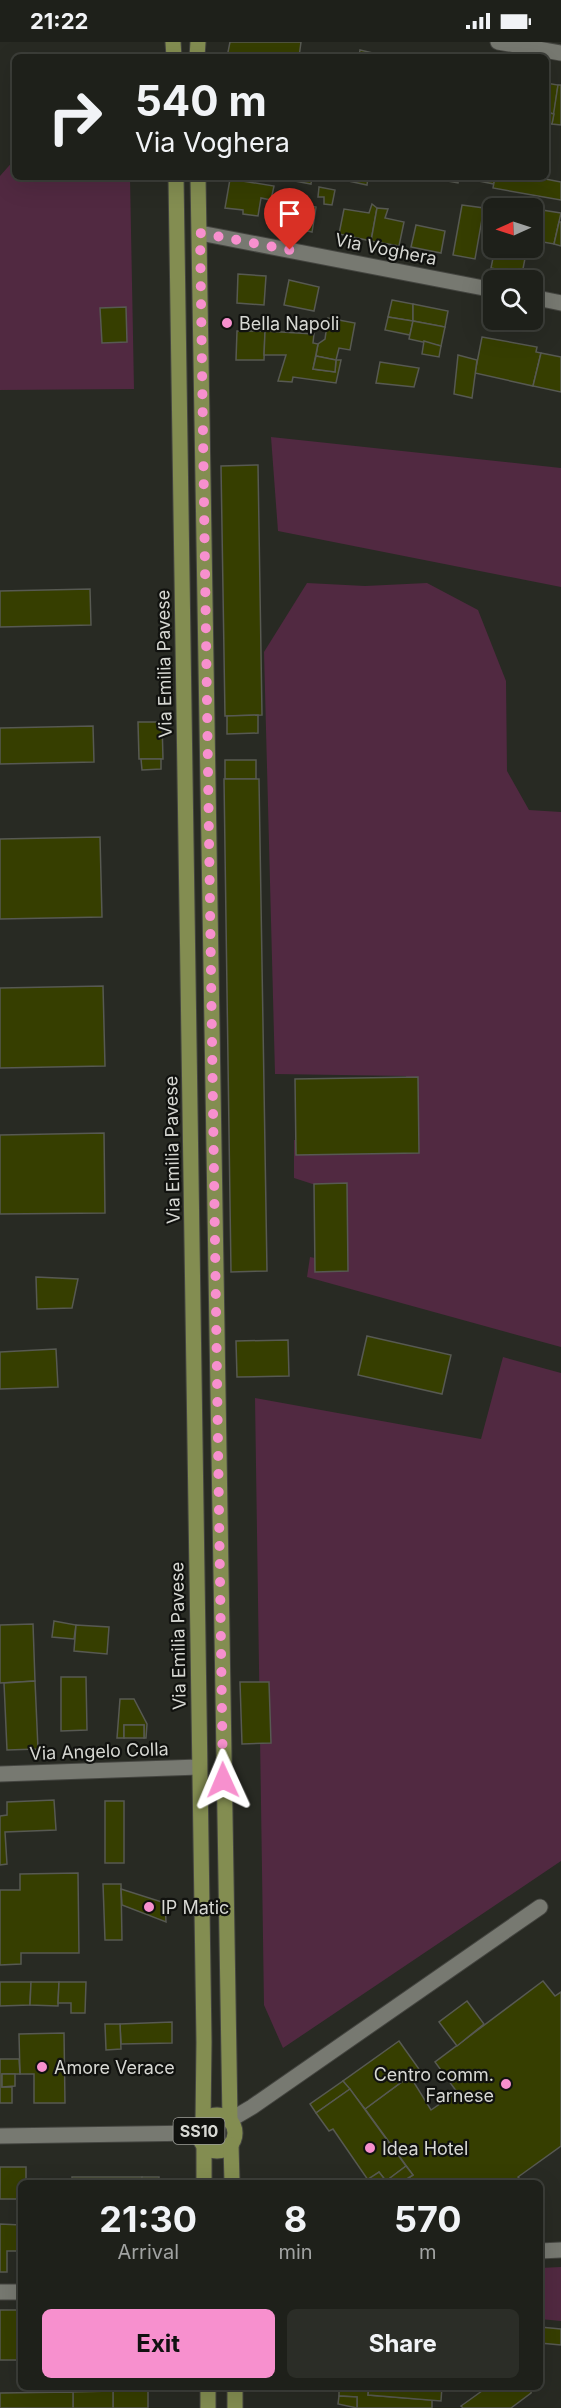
<!DOCTYPE html>
<html lang="en">
<head>
<meta charset="utf-8">
<style>
	:root { --surface:#1e201a; --page:#2b2d27; --text:#f1f3f6; --muted:#a1a3a2; --line:#3c3e39; --accent:#f790ce }
	body { margin:0; font-family:Inter,sans-serif; background:var(--page); color:var(--text); height:100vh; display:flex; flex-direction:column; font-size:22px; white-space:nowrap }
	* { box-sizing:border-box; margin:0 }
	p { font-size:20px; color:var(--muted) }
	.icon { flex:none; width:33px; height:33px; fill:none; stroke:currentColor; stroke-width:2; stroke-linecap:round; stroke-linejoin:round }
	.map { position:relative; flex:1; overflow:hidden }
	.sheet { position:absolute; left:18px; top:2138px; width:525px; height:210px; display:flex; flex-direction:column; background:var(--surface); border-radius:9px; box-shadow:0 6px 24px #0002,0 0 0 2px var(--line) }
	.sheet>* { flex:none }
	.guide { position:absolute; left:12px; top:12px; width:537px; height:126px; border-radius:9px; box-shadow:0 6px 24px #0002,0 0 0 2px var(--line); background:#1e201a; color:var(--text); overflow:hidden }
	.needle { width:39px; rotate:267deg }
	.tools { position:absolute; left:483px; top:156px; display:grid; gap:12px }
	.tools a { display:grid; place-items:center; width:60px; height:60px; border-radius:9px; background:var(--surface); box-shadow:0 6px 24px #0002,0 0 0 2px var(--line); font-size:30px }
	.pin { position:absolute; display:grid; place-items:center; width:51px; height:51px; color:#fff; margin:-62px -26px; border-radius:50% 50% 50% 0; rotate:-45deg; box-shadow:0 0 6px #0007 }
	.pin .icon { rotate:45deg }
	.me { position:absolute; width:66px; margin:-33px; rotate:359deg; stroke-linejoin:round; filter:drop-shadow(0 0 4px #0008) }
	.turn { display:flex; align-items:center; gap:21px; height:126px; padding:0 24px; font-size:27px }
	.turn .icon { width:78px; height:78px; stroke-width:2.5 }
	.turn b { display:block; font-size:42px; line-height:51px }
	.eta { display:flex; justify-content:space-evenly; align-items:center; height:102px; text-align:center }
	.eta b { font-size:36px; font-weight:700; line-height:42px }
	.action { display:flex; gap:12px; margin-top:auto; padding:12px 24px }
	.action a { flex:1; height:69px; border-radius:9px; background:var(--accent); color:#111; font-size:24px; font-weight:700; line-height:69px; text-align:center }
	.action a+a { background:var(--page); color:var(--text) }
	.status { display:flex; justify-content:space-between; align-items:center; height:42px; padding:0 30px; background:var(--surface); direction:ltr }
	.status svg { height:16px; fill:currentColor }
	.map>svg:first-child { display:block }
	.green { fill:#512941 }
	.building { fill:#363e00; stroke:#575952; stroke-width:1.5 }
	.lines { fill:none; stroke-linecap:round; stroke-linejoin:round }
	.minor-casing { stroke:#444540; stroke-width:17 }
	.major-casing { stroke:#444540; stroke-width:17 }
	.minor { stroke:#777971; stroke-width:15 }
	.major { stroke:#838d51; stroke-width:15 }
	.route { stroke:#f790ce; stroke-width:10; stroke-dasharray:0 18 }
	.poi-dot { fill:#f790ce; stroke:#11120f; stroke-width:2 }
	.labels { text-anchor:middle; dominant-baseline:central; stroke-width:4.5; stroke-linejoin:round; paint-order:stroke }
	.shield { fill:#11120f; stroke:#9c9d98; stroke-width:1.5 }
	.shield-label { font-size:16px; font-weight:bold; fill:#d7d8d3 }
	.street-label { font-size:18px; fill:#d7d8d3; stroke:#11120f }
	.poi-label { font-size:18px; fill:#d7d8d3; stroke:#11120f; text-anchor:start }
</style>
</head>
<body>
<div class="status"><b>21:22</b><svg viewBox="0 0 49 12"><path d="M0 12V9h3v3zM5 12V6h3v6zM10 12V3h3v9zM15 12V0h3v12zM26 1h20v11H26zM47 4h2v5h-2z"/></svg></div>
<div class="map">
<svg width="561" height="2366" viewBox="0 0 561 2366">
	<rect width="100%" height="100%" fill="#282a23"/>
	<g class="green">
		<path d="M15,117V135H130L134,347L0,348V134Z"/>
		<path d="M271,395L561,426V545L278,489Z"/>
		<path d="M307,541L365,544L427,541L478,568L506,639L507,729L529,768L561,770V1305L307,1235L310,1215L340,1221L331,1148L294,1136V1098L412,1091L406,1034L275,1032L264,610Z"/>
		<path d="M503,1315L561,1331V1819L283,2006L264,1963L255,1356L481,1397Z"/>
		<path d="M561,2225V2279L540,2277V2226Z"/>
	</g>
	<g class="building">
		<path d="M230,0H301L299,15H227Z"/>
		<path d="M360,8L373,11L372,14L380,15H359Z"/>
		<path d="M546,41L558,43L554,72L546,70Z"/>
		<path d="M558,43H561V83L552,82Z"/>
		<path d="M546,70L554,72L552,82L546,81Z"/>
		<path d="M285,135H312L311,142L284,137Z"/>
		<path d="M340,135H368L367,143L339,137Z"/>
		<path d="M425,135H495L494,142L459,135L458,141Z"/>
		<path d="M495,135H535L561,140V158L493,146Z"/>
		<path d="M230,137L274,144L271,158L261,156L258,174L243,172V168L225,166Z"/>
		<path d="M319,145L335,148L332,163L324,162V155H318Z"/>
		<path d="M281,158L316,165L312,190L276,181Z"/>
		<path d="M372,162L377,166L371,199L339,192L344,167L369,171Z"/>
		<path d="M504,162L561,171L554,202L532,198V166H503Z"/>
		<path d="M462,163L484,166L475,217L453,213Z"/>
		<path d="M377,166L388,167L385,176L404,180L399,204L371,199Z"/>
		<path d="M559,180H561V204L554,202Z"/>
		<path d="M416,183L445,189L441,211L411,205Z"/>
		<path d="M495,206H527L522,232L491,226Z"/>
		<path d="M238,232L266,234L264,263L237,261Z"/>
		<path d="M289,238L319,245L314,269L284,263Z"/>
		<path d="M392,258L413,262V279L388,275Z"/>
		<path d="M413,262L448,269L445,285L413,279Z"/>
		<path d="M126,265L127,300L102,301L100,266Z"/>
		<path d="M388,275L413,279L410,293L385,288Z"/>
		<path d="M328,276L355,281L350,308L339,306L336,318L316,314L318,302L325,297Z"/>
		<path d="M413,279L445,285L441,304L409,297Z"/>
		<path d="M237,289H265L264,318H236Z"/>
		<path d="M265,289L314,292L313,301L318,302L313,327L335,330L336,318H341L336,341L293,335L292,340L278,339L286,313H264Z"/>
		<path d="M482,295L537,305L536,310L541,311L533,344L475,331Z"/>
		<path d="M424,299L441,304L439,315L422,312Z"/>
		<path d="M541,311L561,315V350L533,344Z"/>
		<path d="M458,313L477,318L472,356L454,352Z"/>
		<path d="M316,314L336,318L335,330L313,327Z"/>
		<path d="M380,320L419,326L414,345L376,341Z"/>
		<path d="M258,423L262,673L225,674L221,424Z"/>
		<path d="M90,547L91,583L0,585V549Z"/>
		<path d="M258,673V691L227,692V674Z"/>
		<path d="M138,680H162L163,717H139Z"/>
		<path d="M93,684L94,720L0,722V686Z"/>
		<path d="M141,717H161V727L142,728Z"/>
		<rect x="225" y="718" width="31" height="19"/>
		<path d="M224,737H259L267,1229L231,1230Z"/>
		<path d="M100,795L102,875L0,877V797Z"/>
		<path d="M103,944L105,1024L0,1026V946Z"/>
		<path d="M418,1035L419,1111L296,1113L295,1037Z"/>
		<path d="M104,1091L105,1171L0,1172V1093Z"/>
		<path d="M347,1141L348,1229L315,1230L314,1142Z"/>
		<path d="M36,1235L78,1237L72,1266L37,1267Z"/>
		<path d="M367,1294L451,1313L442,1352L358,1333Z"/>
		<path d="M288,1298L289,1334L237,1335L236,1299Z"/>
		<path d="M56,1307L58,1345L0,1347V1310Z"/>
		<path d="M54,1579L76,1583L74,1597L52,1595Z"/>
		<path d="M33,1582L35,1639L0,1641V1583Z"/>
		<path d="M76,1583L109,1585L107,1612L74,1609Z"/>
		<path d="M61,1635H86L87,1688L61,1689Z"/>
		<path d="M35,1639L38,1707L7,1708L4,1641Z"/>
		<path d="M240,1640H269L271,1701L242,1702Z"/>
		<path d="M120,1657H134L147,1682L146,1696H144V1683H124V1696H117Z"/>
		<rect x="124" y="1683" width="20" height="13"/>
		<path d="M54,1758L56,1788L5,1790L7,1822L0,1823V1774L7,1773V1760Z"/>
		<rect x="105" y="1759" width="19" height="62"/>
		<path d="M78,1831L79,1911H21V1922L0,1923V1848H20V1832Z"/>
		<path d="M103,1842H121L122,1898H105Z"/>
		<path d="M121,1847L165,1861L166,1880L122,1863Z"/>
		<path d="M543,1939L555,1954L561,1950V2104L518,2135L520,2137L516,2140H402L413,2133L365,2067L410,2034L431,2068L457,2050L435,2020Z"/>
		<path d="M0,1940H31L30,1963L0,1964Z"/>
		<path d="M31,1940H59L58,1964L30,1963Z"/>
		<path d="M59,1940H86L85,1971H71V1961H58Z"/>
		<path d="M467,1959L484,1982L457,2004L439,1980Z"/>
		<path d="M172,1980V2001L121,2002L120,1982Z"/>
		<path d="M105,1982H120L121,2007L106,2008Z"/>
		<path d="M64,1991L65,2061H34V2032H20L19,1992Z"/>
		<path d="M399,1999L419,2027L365,2067L343,2039Z"/>
		<path d="M0,2017H19L20,2032H2V2045H12V2061H0Z"/>
		<path d="M2,2032H15V2044L2,2045Z"/>
		<path d="M343,2039L350,2047L316,2071L310,2062Z"/>
		<path d="M350,2047L406,2124L386,2139L379,2130L368,2138L333,2087L329,2089L316,2071Z"/>
		<path d="M406,2124L413,2133L402,2140L365,2139L379,2130L386,2139Z"/>
		<path d="M0,2125H26V2140H21V2157H0Z"/>
		<rect x="72" y="2135" width="70" height="5"/>
		<rect x="142" y="2135" width="17" height="5"/>
		<path d="M0,2182L21,2183V2209H7V2230H0Z"/>
		<rect x="0" y="2268" width="21" height="50"/>
		<path d="M540,2285L561,2287V2303L540,2301Z"/>
		<path d="M335,2344H369L368,2353L432,2358V2366H357V2355L339,2354V2345Z"/>
		<path d="M369,2344H442L441,2359L368,2353Z"/>
		<path d="M489,2344H531L532,2346L531,2351L511,2366H463L461,2364Z"/>
		<path d="M148,2348V2366H113V2349Z"/>
		<path d="M113,2349V2366H73V2350Z"/>
		<path d="M73,2350V2366H0V2351Z"/>
		<path d="M339,2354L357,2355V2366L338,2362Z"/>
	</g>
	<g class="lines">
		<defs>
			<g id="minor">
				<path d="M498,0L561,11"/>
				<path d="M200,191L494,248"/>
				<path d="M532,255L561,261"/>
				<path d="M0,1732L199,1725"/>
				<path d="M230,2078L252,2065L540,1865"/>
				<path d="M0,2094L199,2091"/>
				<path d="M540,2209L561,2208"/>
				<path d="M0,2250H21"/>
			</g>
			<g id="major">
				<path d="M173,0L174,15"/>
				<path d="M197,15L198,0"/>
				<path d="M176,135L204,2000L203,2080"/>
				<path d="M198,135L230,2078"/>
				<circle cx="217" cy="2091" r="18"/>
				<path d="M204,2103V2140"/>
				<path d="M231,2103L232,2140"/>
				<path d="M208,2344V2366"/>
				<path d="M235,2344V2366"/>
			</g>
		</defs>
		<use href="#minor" class="minor-casing"/>
		<use href="#major" class="major-casing"/>
		<use href="#minor" class="minor"/>
		<use href="#major" class="major"/>
	</g>
	<g class="lines">
		<path class="route" d="M223,1738L200,191L290,208"/>
	</g>
	<g class="poi-dot">
		<circle cx="227" cy="281" r="6"/>
		<circle cx="149" cy="1865" r="6"/>
		<circle cx="42" cy="2025" r="6"/>
		<circle cx="506" cy="2042" r="6"/>
		<circle cx="370" cy="2106" r="6"/>
	</g>
	<g class="labels">
		<rect class="shield" x="173.5" y="2076" width="51" height="26" rx="4.5"/>
		<g class="shield-label">
			<text x="199" y="2089">SS10</text>
		</g>
		<g class="street-label">
			<text transform="translate(386 207) rotate(11)">Via Voghera</text>
			<text transform="translate(164 622) rotate(-91)">Via Emilia Pavese</text>
			<text transform="translate(172 1108) rotate(-91)">Via Emilia Pavese</text>
			<text transform="translate(178 1594) rotate(-91)">Via Emilia Pavese</text>
			<text transform="translate(99 1709) rotate(-2)">Via Angelo Colla</text>
		</g>
		<g class="poi-label">
			<text x="239" y="281">Bella Napoli</text>
			<text x="161" y="1865">IP Matic</text>
			<text x="54" y="2025">Amore Verace</text>
			<text x="494" y="2032" text-anchor="end">Centro comm.<tspan x="494" dy="21">Farnese</tspan></text>
			<text x="382" y="2106">Idea Hotel</text>
		</g>
	</g>
</svg>
<div class="tools">
<a><svg class="needle" viewBox="-14 -14 28 28"><path d="M0-13l5 13h-10z" fill="#e53935"/><path d="M0 13l5-13h-10z" fill="#a1a3a2"/></svg></a>
<a><svg class="icon" aria-label="search" viewBox="0 0 24 24"><circle cx="10" cy="10" r="6"/><path d="M15 15l6 6"/></svg></a>
</div>
<div class="pin" style="left:290px;top:208px;background:#d93025"><svg class="icon" aria-label="arrive" viewBox="0 0 24 24"><path d="M6 21V4h12l-3 4 3 4H6"/></svg></div>
<svg class="me" style="left:223px;top:1738px" viewBox="-20 -20 40 40"><path d="M0-17L14 15 0 8-14 15z" fill="#f790ce" stroke="#fff" stroke-width="4"/></svg>
<div class="guide">
<div class="turn"><svg class="icon" aria-label="right" viewBox="0 0 24 24"><path d="M7 20v-9h11M14 6l5 5-5 5"/></svg><div><b>540 m</b>Via Voghera</div></div>
</div>
<section class="sheet">
<div class="eta">
<div><b>21:30</b><p>Arrival</p></div>
<div><b>8</b><p>min</p></div>
<div><b>570</b><p>m</p></div>
</div>
<div class="action"><a>Exit</a><a>Share</a></div>
</section>
</div>
</body>
</html>
